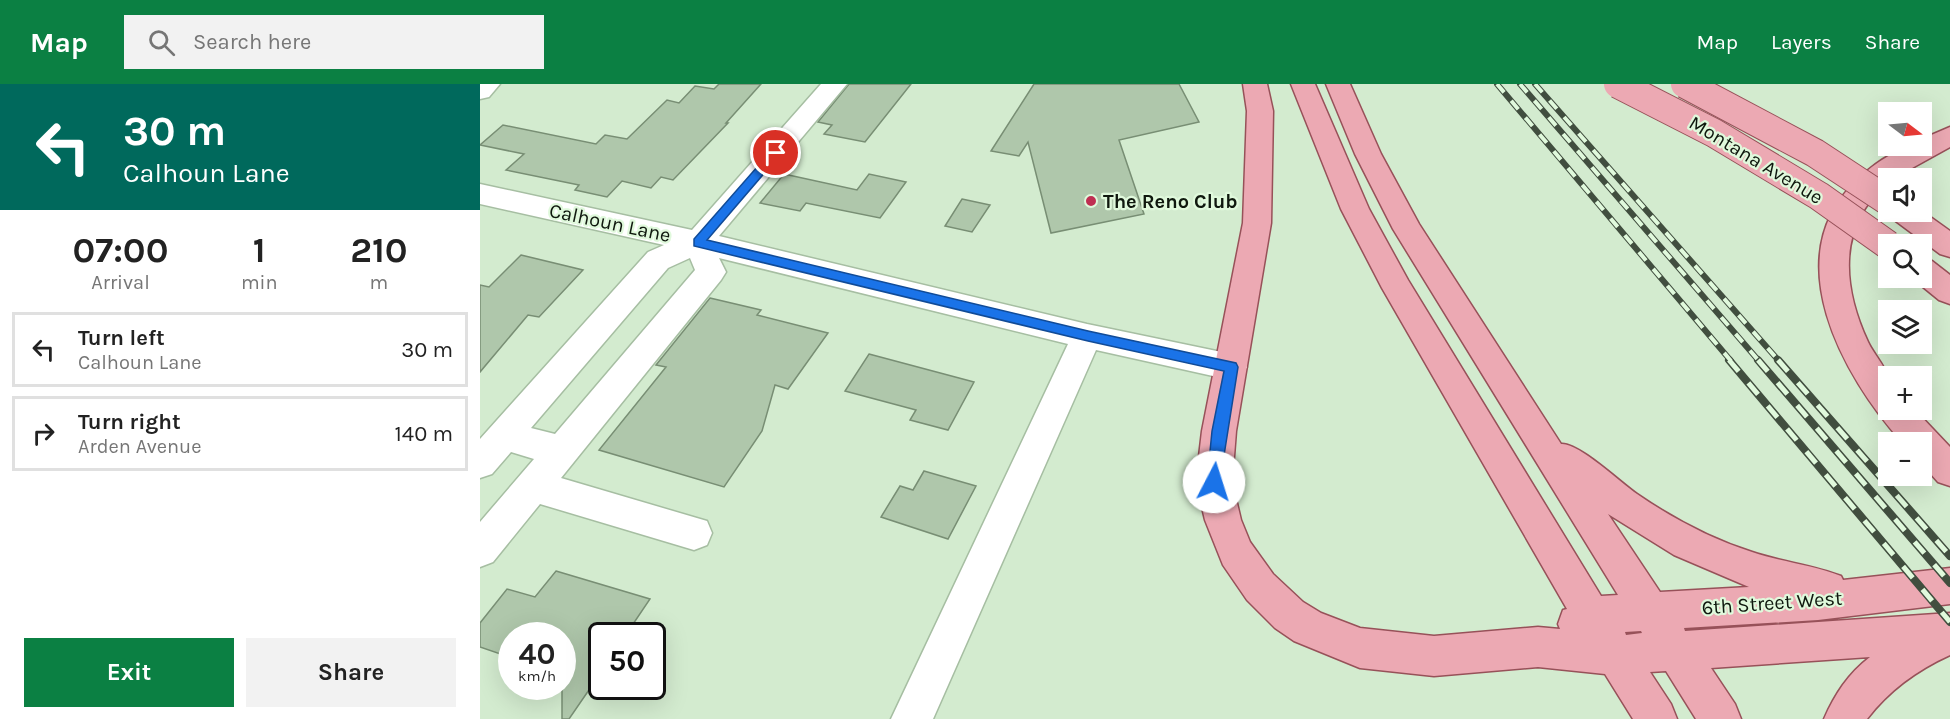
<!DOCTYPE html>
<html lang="en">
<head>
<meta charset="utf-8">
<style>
	:root { --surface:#fff; --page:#f2f2f2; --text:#222; --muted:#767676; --line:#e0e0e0; --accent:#0b8043 }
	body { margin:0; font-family:Karla,sans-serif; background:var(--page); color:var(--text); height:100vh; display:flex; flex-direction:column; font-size:22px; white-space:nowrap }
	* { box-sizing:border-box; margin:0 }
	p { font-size:20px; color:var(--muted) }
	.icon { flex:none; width:33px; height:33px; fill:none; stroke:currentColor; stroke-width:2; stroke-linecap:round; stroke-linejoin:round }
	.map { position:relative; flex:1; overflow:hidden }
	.panel { display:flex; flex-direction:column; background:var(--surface); width:480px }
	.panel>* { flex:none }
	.guide { background:#00695c; color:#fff; overflow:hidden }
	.needle { width:39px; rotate:106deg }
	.fabs { position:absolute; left:1398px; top:18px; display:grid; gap:12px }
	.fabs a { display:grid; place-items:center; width:54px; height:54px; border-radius:0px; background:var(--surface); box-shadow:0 6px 24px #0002; font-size:30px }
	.speed { position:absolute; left:18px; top:538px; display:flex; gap:12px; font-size:30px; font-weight:700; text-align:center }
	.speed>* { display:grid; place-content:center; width:78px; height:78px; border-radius:50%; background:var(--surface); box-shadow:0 6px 24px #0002; line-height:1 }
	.speed small { font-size:15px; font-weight:400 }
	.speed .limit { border:3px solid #111; border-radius:9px; background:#fff; color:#111 }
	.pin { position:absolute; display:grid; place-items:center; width:51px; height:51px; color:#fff; margin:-26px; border:3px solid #fff; border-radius:50%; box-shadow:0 2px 6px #0007 }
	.me { position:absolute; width:66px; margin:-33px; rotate:5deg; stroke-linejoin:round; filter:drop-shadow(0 0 4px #0008) }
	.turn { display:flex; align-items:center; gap:21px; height:126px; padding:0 24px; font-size:27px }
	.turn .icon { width:78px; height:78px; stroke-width:2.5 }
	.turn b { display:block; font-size:42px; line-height:51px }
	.eta { display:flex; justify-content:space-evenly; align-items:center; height:102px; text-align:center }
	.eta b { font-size:36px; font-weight:700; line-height:42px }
	.button { display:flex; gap:12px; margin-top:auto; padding:12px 24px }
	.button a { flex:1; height:69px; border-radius:0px; background:var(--accent); color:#fff; font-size:24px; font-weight:700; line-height:69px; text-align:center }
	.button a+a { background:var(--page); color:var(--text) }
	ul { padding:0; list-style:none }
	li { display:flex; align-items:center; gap:18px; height:75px; margin:0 12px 9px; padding:0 12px; border:3px solid var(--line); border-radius:0px }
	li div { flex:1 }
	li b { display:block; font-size:22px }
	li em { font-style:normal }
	header { display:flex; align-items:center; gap:36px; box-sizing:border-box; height:84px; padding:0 30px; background:var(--accent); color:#fff }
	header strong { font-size:28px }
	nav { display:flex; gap:33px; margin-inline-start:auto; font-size:21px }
	.search { width:420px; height:54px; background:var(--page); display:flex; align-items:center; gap:15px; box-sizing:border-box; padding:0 21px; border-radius:0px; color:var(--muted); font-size:22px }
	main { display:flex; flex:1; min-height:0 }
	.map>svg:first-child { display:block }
	.building { fill:#afc7ab; stroke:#788e74; stroke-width:1.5 }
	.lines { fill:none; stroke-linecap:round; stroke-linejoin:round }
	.minor-casing { stroke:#a6bea2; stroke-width:3 }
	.major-casing { stroke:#975159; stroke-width:3 }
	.minor { fill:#fff; fill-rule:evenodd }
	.major { fill:#eca9b3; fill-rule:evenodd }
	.rail-far1-casing { stroke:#414e3f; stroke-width:6 }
	.rail-casing { stroke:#414e3f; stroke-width:8 }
	.rail-far1 { stroke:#e0f9dc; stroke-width:4; stroke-dasharray:11; stroke-linecap:butt }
	.rail { stroke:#e0f9dc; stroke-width:5; stroke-dasharray:15; stroke-linecap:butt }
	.major-bridge-casing { stroke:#975159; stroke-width:30; stroke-linecap:butt }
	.major-bridge { stroke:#eca9b3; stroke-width:28 }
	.route { fill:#1a73e8; stroke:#114b97; stroke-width:1.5 }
	.poi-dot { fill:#bf2f52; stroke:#e0f9dc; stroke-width:2 }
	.labels { text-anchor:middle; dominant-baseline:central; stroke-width:4.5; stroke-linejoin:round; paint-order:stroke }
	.street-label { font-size:20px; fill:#0f180e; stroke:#e0f9dc }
	.poi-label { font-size:20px; font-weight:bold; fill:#0f180e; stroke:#e0f9dc; text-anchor:start }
</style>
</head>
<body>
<header>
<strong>Map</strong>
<div class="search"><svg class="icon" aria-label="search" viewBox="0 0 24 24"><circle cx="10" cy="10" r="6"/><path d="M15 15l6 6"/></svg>Search here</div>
<nav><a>Map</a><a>Layers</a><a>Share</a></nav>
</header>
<main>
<section class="panel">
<div class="guide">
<div class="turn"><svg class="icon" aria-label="left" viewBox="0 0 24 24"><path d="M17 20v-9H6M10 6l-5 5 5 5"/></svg><div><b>30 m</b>Calhoun Lane</div></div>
</div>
<div class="eta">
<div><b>07:00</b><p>Arrival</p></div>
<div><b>1</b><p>min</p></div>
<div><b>210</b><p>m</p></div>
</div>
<ul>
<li><svg class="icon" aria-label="left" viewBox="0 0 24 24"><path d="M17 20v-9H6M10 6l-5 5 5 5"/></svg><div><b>Turn left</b><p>Calhoun Lane</p></div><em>30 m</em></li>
<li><svg class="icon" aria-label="right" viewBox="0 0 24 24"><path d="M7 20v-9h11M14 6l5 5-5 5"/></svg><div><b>Turn right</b><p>Arden Avenue</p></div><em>140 m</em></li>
</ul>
<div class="button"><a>Exit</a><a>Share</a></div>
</section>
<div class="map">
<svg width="1470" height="635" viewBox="0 0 1470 635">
	<rect width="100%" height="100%" fill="#d3ebcf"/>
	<g class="building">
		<path d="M239,0H281L246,39H248L193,96L181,93L171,104L142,97L127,113L95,106L99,101L26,86L44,70L0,61L23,41L116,60L125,51L147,55L187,16L199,19L215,2L234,5Z"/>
		<path d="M369,0H431L385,58L344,50L352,41L338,38Z"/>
		<path d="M554,0H699L719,38L639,56L664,130L571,149L548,58L539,72L511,67Z"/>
		<path d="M304,90L377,106L389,90L426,98L400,134L326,119L320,127L280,119Z"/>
		<path d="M482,115L510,121L492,148L465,142Z"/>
		<path d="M41,171L103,186L59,233L48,231L0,288V201L9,203Z"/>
		<path d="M230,214L281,226L277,231L348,249L308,305L295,301L282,347L244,403L119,366L186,283L176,281Z"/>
		<path d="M389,270L494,298L468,346L430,336L436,326L365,307Z"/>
		<path d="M444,387L496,402L468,455L401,433L420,402L433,406Z"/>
		<path d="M76,487L170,515L145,552H122V587L89,635H82V552H32V574L0,563V539L27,505L55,513Z"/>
	</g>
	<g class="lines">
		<defs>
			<g id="minor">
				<path d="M0,0H20L9,13L0,15Z"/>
				<path d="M341,0H367L239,152L607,240L751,270L762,274L767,283L762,292L751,296L616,266L453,635H411L588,260L239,174L246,188L241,196L81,394L227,437L232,449L227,461L214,466L60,420L13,478L0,483V438L54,375L31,368L12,390L0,394V355L168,168L184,161L0,120V100L212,146ZM210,174L215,186L75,350L51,344L188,184Z"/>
			</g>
			<g id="major">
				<path d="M763,0H787L793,27L791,139L756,347L752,398L761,436L770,458L793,490L823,518L841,529L880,544L954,552L1058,543L1080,545L1078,540L1083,526L1087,525L902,204L861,125L811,0H835L889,125L928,196L1121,512L1138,511L913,145L875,70L846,0H870L901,70L939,140L1081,360C1098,358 1141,399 1157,410C1192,434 1231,455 1272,468C1301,478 1333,481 1361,492L1363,496L1470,484V520L1338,536L1204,544L1205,547L1470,529V571C1437,586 1409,606 1387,635H1344C1355,610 1368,590 1390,573L1231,584L1255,620L1261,635H1216L1186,587L1170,588L1191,620L1197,635H1153L1125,590L1058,583L954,592L880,584L814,557L795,544L767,516L743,481L725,436L716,398L722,347L763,139L767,27ZM1128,430L1194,471L1269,503L1180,508ZM1161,547L1162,549L1146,551L1145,548Z"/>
				<path d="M1470,43V63L1414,94H1408V99C1357,141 1362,202 1388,258C1393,269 1405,282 1408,293C1411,302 1408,316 1408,326H1435L1470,363V402L1458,398L1442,380V358H1422C1363,292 1295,172 1378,95C1395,79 1419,62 1442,62V55Z"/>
				<path d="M1442,127L1470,147V173L1460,170L1413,135L1409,128Z"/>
				<path d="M1442,174L1452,177L1470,191V220L1459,216L1432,194H1442Z"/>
			</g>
		</defs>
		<use href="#minor" class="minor-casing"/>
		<use href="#major" class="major-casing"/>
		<use href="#minor" class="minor"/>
		<use href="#major" class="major"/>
		<defs>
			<g id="rail-far1">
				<path d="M1017,0L1251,277"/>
				<path d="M1040,0L1279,277"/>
				<path d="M1055,0L1299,277"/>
			</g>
			<g id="rail">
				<path d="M1249,276L1470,538"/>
				<path d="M1278,276L1470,499"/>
				<path d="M1298,276L1470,472"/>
			</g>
		</defs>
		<use href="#rail-far1" class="rail-far1-casing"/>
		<use href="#rail" class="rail-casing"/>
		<use href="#rail-far1" class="rail-far1"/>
		<use href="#rail" class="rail"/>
		<defs>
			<g id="major-bridge">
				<path d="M1138,0L1234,49L1339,112L1408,161"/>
				<path d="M1205,0L1335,69L1408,117"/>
			</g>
		</defs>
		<use href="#major-bridge" class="major-bridge-casing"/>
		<use href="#major-bridge" class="major-bridge"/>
	</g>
	<path class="route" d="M296,65L301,69L299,72L227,156L608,247L756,279L758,283L739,403L734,405L729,403L727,398L732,347L744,287L608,257L214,162V155L292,66Z"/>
	<circle class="poi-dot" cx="611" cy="117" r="6"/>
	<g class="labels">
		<g class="street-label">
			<text transform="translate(1276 76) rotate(31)">Montana Avenue</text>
			<text transform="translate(130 139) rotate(12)">Calhoun Lane</text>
			<text transform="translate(1292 519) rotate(-4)">6th Street West</text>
		</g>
		<g class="poi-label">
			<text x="623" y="117">The Reno Club</text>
		</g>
	</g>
</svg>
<div class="fabs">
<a><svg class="needle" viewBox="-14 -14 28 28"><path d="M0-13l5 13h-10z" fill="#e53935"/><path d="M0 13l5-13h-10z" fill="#767676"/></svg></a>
<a><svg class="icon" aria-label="sound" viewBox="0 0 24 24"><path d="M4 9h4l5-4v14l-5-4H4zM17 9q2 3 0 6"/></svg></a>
<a><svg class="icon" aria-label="search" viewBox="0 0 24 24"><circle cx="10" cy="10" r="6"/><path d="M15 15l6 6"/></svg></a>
<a><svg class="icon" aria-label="layers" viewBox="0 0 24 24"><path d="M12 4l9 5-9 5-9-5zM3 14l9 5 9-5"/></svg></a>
<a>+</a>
<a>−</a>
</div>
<div class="speed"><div>40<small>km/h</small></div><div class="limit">50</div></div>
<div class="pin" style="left:296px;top:69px;background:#d93025"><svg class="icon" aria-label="arrive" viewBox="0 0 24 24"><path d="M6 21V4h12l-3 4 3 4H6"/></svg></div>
<svg class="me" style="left:734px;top:398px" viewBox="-20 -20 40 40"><circle r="19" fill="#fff"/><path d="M0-13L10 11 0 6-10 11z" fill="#1a73e8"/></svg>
</div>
</main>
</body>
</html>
